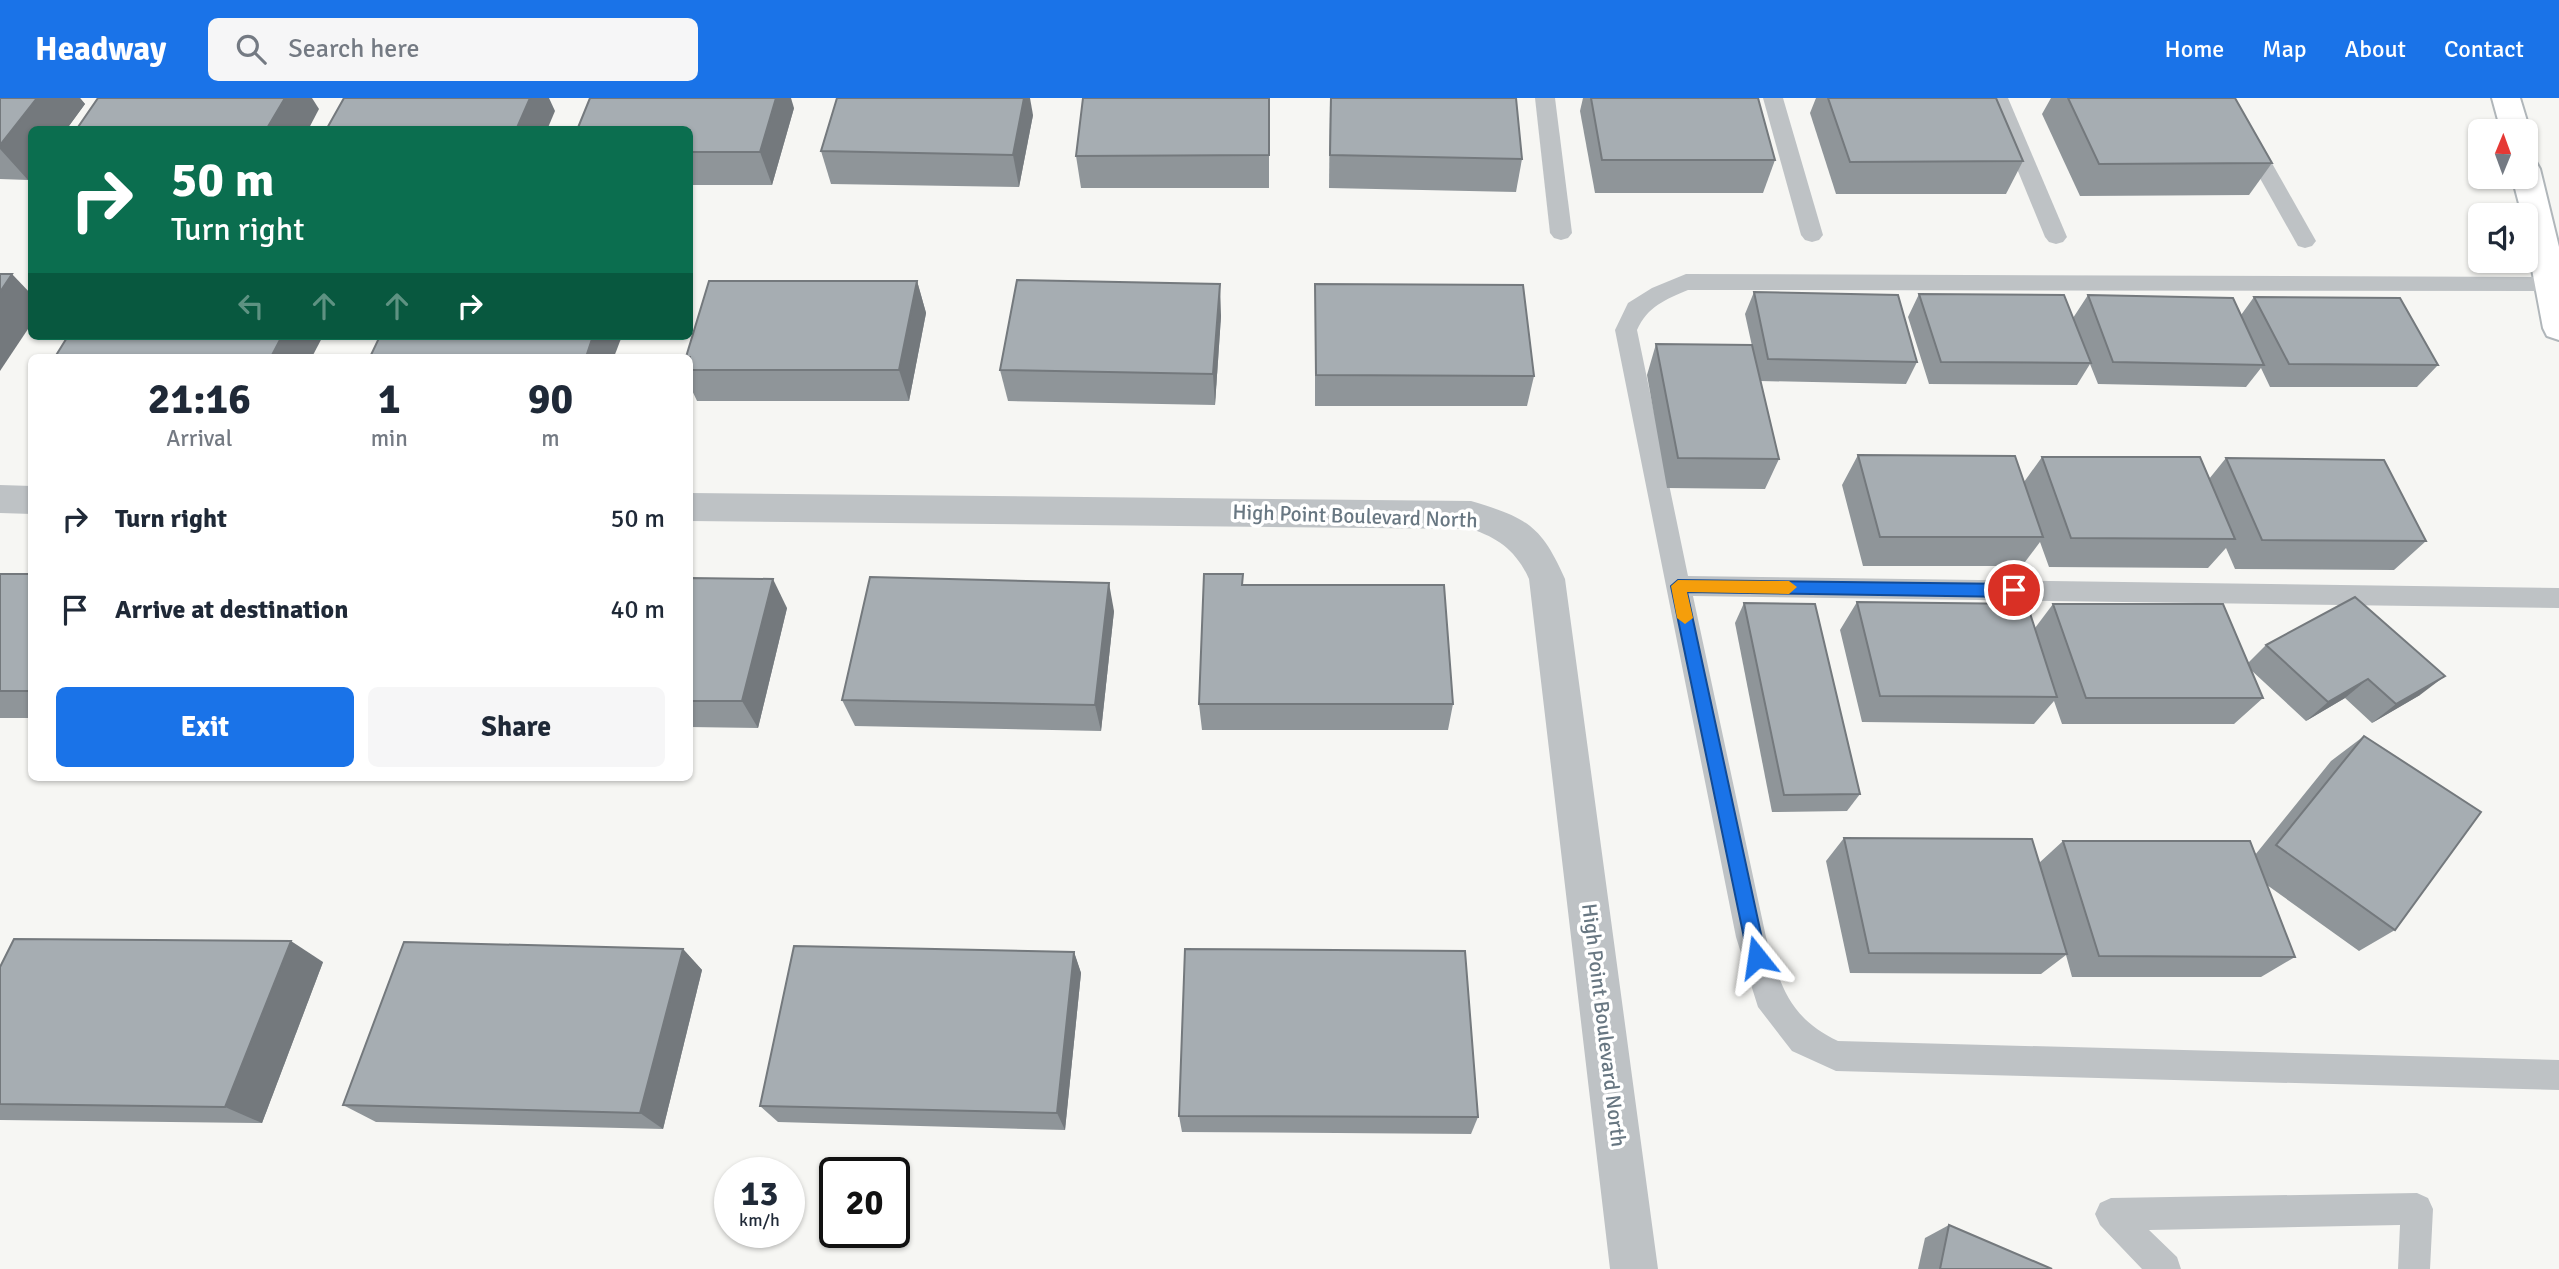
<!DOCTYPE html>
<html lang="en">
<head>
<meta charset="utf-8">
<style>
	:root { --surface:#fff; --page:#f6f6f7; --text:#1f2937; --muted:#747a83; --accent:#1a73e8 }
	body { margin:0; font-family:Signika,sans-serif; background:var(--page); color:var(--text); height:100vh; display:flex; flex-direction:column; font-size:26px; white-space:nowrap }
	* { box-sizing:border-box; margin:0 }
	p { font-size:23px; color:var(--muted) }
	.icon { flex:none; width:38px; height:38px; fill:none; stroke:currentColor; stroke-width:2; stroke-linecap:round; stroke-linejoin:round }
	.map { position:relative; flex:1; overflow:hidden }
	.drawer { position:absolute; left:28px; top:256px; width:665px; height:427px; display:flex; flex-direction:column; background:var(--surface); border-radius:10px; box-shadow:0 2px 5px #0004 }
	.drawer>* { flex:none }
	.banner { position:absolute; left:28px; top:28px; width:665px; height:214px; border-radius:10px; box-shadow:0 2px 5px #0004; background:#0b6e4f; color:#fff; overflow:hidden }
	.needle { width:46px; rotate:1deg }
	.controls { position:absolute; left:2468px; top:21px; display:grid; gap:14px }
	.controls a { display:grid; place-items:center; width:70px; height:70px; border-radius:10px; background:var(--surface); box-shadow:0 2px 5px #0004; font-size:35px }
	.speed { position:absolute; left:714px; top:1059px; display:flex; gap:14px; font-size:35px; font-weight:700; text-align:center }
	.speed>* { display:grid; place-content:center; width:91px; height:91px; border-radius:50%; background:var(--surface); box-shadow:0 2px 5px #0004; line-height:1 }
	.speed small { font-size:18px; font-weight:400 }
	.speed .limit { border:4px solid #111; border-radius:10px; background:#fff; color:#111 }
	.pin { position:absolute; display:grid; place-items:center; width:60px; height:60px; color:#fff; margin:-30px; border:4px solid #fff; border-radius:50%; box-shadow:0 2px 7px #0007 }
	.me { position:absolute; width:77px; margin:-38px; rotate:345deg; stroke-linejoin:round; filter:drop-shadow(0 0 5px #0008) }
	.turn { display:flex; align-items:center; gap:24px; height:147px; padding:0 28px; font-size:32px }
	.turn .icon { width:91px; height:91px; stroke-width:2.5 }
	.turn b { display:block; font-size:49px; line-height:60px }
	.lanes { display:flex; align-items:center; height:66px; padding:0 28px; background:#0003; justify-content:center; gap:35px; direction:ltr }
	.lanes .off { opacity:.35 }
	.eta { display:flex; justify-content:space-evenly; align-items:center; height:119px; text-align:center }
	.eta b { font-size:42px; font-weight:700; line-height:49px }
	.action { display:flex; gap:14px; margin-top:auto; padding:14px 28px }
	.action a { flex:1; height:80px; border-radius:10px; background:var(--accent); color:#fff; font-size:28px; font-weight:700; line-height:80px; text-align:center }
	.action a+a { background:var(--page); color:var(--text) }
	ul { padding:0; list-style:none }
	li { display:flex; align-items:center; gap:21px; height:91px; padding:0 28px }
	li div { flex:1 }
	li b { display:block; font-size:26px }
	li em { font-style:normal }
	header { display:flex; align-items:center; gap:42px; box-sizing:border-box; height:98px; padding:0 35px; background:var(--accent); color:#fff }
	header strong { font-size:33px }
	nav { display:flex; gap:38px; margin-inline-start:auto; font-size:24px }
	.search { width:490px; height:63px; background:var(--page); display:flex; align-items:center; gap:18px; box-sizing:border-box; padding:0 24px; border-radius:10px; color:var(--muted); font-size:26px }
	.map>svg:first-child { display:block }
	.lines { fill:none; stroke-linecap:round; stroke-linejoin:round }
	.secondary-casing { stroke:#b0b6ba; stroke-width:4 }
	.lane { fill:#bec2c5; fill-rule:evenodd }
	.street { fill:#bec2c5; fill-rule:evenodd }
	.secondary { fill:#fff; fill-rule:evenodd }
	.wall { fill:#8f9599 }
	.shaded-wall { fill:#74797d }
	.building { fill:#a6adb2; stroke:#74797d; stroke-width:2 }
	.route { fill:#1a73e8; stroke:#114b97; stroke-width:2 }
	.slow { fill:#f59e0b }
	.labels { text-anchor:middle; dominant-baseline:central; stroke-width:7; stroke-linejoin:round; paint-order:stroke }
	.street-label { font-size:21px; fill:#687782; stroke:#fff }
</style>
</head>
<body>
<header>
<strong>Headway</strong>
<div class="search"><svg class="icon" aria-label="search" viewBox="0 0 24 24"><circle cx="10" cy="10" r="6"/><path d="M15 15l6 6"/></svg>Search here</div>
<nav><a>Home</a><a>Map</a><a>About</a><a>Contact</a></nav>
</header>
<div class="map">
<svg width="2559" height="1171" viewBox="0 0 2559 1171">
	<rect width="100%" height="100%" fill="#f6f6f3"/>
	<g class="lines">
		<defs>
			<g id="secondary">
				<path d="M2492,0H2520L2530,33L2525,40V33H2501Z"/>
				<path d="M2525,61L2536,64L2540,71L2559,149V242L2547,238L2543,230L2525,134V117H2522L2512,79H2525Z"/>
			</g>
		</defs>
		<use href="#secondary" class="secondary-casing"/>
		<g class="lane">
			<path d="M1535,0H1555L1572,135L1568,140L1561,142L1554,140L1550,135Z"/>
			<path d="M1763,0H1783L1823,137L1819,142L1812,144L1805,142L1801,137Z"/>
			<path d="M1988,0H2008L2067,139L2063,144L2056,146L2049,144L2045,139Z"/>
			<path d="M2215,0H2235L2316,143L2312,148L2305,150L2298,148Z"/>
			<path d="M1686,176L2559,179V191L2552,193L1688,192C1665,202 1648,208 1637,232L1688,478L2559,490V510L1693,498L1766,839C1781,888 1788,919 1838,943L2559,962V992L1836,973L1792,953L1758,909L1736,839L1615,232L1628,205L1652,190Z"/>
			<path d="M2417,1095L2428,1100L2433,1111L2430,1171H2398L2400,1127L2149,1132L2177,1159L2181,1171H2142L2100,1127L2095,1116L2100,1105L2111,1100Z"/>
		</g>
		<g class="street">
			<path d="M0,387L32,388V416L0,415Z"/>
			<path d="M690,395L1471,403C1527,420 1541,427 1565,481L1658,1171H1610L1529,481C1517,454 1499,440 1471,431L690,423Z"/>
		</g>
		<use href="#secondary" class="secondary"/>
	</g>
	<g class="wall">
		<path d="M0,0H80L85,6L66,32H32L28,82L0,81Z"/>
		<path d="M1269,0V90H1081L1076,58Z"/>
		<path d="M1330,0L1522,61L1516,94L1329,90Z"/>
		<path d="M1583,0H1758L1775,62L1763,95H1595L1580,13Z"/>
		<path d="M1816,0H1996L2023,63L2006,96H1836L1810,15Z"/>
		<path d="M2051,0H2068L2272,65L2249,97L2080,98L2042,16Z"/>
		<path d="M794,10L772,87H690V32Z"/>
		<path d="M1033,17L1019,89L831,86L821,53Z"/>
		<path d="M917,183L926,215L909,303H697L690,288V259Z"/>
		<path d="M1315,186L1534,278L1527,308H1315Z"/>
		<path d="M1754,194L1917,264L1906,286L1760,283L1779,361L1765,391L1667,390L1647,277L1656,246L1752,248L1745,216Z"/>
		<path d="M1919,196L2073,220L2088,197L2241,217L2254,199L2438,267L2417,289H2270L2261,270L2246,289L2098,286L2090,266L2077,287L1929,286L1908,219Z"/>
		<path d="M1221,218L1215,307L1008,303L1000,272Z"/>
		<path d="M1858,357L2024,384L2042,359L2209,381L2226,360L2426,443L2394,472L2235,471L2226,450L2208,470L2049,469L2040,444L2022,468H1863L1842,387Z"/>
		<rect x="0" y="476" width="32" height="144"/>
		<path d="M1243,476V487L1453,606L1448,632H1202L1199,606Z"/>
		<path d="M690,480L787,510L758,630L690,629Z"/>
		<path d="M1857,504L2035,530L2053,506L2248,565L2266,547L2420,597L2372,625L2345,600L2306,623L2251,572L2263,600L2234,626H2062L2054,603L2034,626L1862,624L1840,532Z"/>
		<path d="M1744,505L1860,696L1847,713L1772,714L1735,525Z"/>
		<path d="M1114,513L1101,633L855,628L842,602Z"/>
		<path d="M2364,638L2395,832L2359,853L2267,787L2295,859L2261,879H2072L2066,857L2041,876L1850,875L1826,763L1844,740L2039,765L2063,743L2255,757L2331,663Z"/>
		<path d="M683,851L702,872L663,1031L376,1024L343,1007Z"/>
		<path d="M1074,854L1081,875L1065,1032L778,1024L760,1008Z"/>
		<path d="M323,864L262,1025L0,1022V869Z"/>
		<path d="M1179,1018L1478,1019L1471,1036L1182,1034Z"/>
		<path d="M1949,1127L2052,1171H1918L1925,1140Z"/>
	</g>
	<g class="shaded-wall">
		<path d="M37,0H80L85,6L66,32H32V77L28,82L0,51V47Z"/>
		<path d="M285,0H312L319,11L308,32H266Z"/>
		<path d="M530,0H549L555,13L547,32H516Z"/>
		<path d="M776,0H791L794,10L772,87L760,54Z"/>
		<path d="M1024,0H1030L1033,17L1019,89L1013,57Z"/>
		<path d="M12,176L32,197V225L0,273V194Z"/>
		<path d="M917,183L926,215L909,303L899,272Z"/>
		<path d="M1220,186L1221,218L1215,307L1213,276Z"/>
		<path d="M282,238H323L312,259H271Z"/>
		<path d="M593,238H622L614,259H586Z"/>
		<path d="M773,481L787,510L758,630L742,603Z"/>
		<path d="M1109,485L1114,513L1101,633L1095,607Z"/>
		<path d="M2445,578L2420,597L2372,625L2396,606Z"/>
		<path d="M2368,581L2345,600L2306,623L2328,604Z"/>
		<path d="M291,843L323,864L262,1025L225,1009Z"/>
		<path d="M683,851L702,872L663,1031L640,1015Z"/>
		<path d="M1074,854L1081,875L1065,1032L1057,1015Z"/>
	</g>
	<g class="building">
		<path d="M0,0H37L0,47Z"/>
		<path d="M98,0H285L266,32H76Z"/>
		<path d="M344,0H530L516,32H326Z"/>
		<path d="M590,0H776L760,54H690V32H577Z"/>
		<path d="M837,0H1024L1013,57L821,53Z"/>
		<path d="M1083,0H1269V57L1076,58Z"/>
		<path d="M1331,0H1516L1522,61L1330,57Z"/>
		<path d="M1591,0H1758L1775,62H1602Z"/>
		<path d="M1828,0H1996L2023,63L1850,64Z"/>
		<path d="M2068,0H2235L2272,65L2099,66Z"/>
		<path d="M0,176H12L0,194Z"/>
		<path d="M1017,182L1220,186L1213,276L1000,272Z"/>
		<path d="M709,183H917L899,272H690V259H686Z"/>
		<path d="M1315,186L1523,187L1534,278L1316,277Z"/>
		<path d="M1754,194L1898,197L1917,264L1768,261Z"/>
		<path d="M1919,196L2064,197L2091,265L1941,264Z"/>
		<path d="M2088,197L2233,200L2264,267L2113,264Z"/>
		<path d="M2254,199L2400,200L2438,267L2289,266Z"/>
		<path d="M68,238H282L271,259H55Z"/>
		<path d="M380,238H593L586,259H370Z"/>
		<path d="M1656,246L1752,247L1779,361L1678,360Z"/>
		<path d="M1858,357L2015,358L2043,439H1880Z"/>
		<path d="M2042,359H2200L2235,441L2071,440Z"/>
		<path d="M2226,360L2384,362L2426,443L2262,442Z"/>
		<rect x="0" y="476" width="32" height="117"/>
		<path d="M1204,476H1243L1242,487H1444L1453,606H1199Z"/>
		<path d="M870,479L1109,485L1095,607L842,602Z"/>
		<path d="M690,480L773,481L742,603H690Z"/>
		<path d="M2355,499L2445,578L2396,606L2368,581L2328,604L2266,547Z"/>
		<path d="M1857,504L2027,506L2057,599L1880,598Z"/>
		<path d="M1744,505L1815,506L1860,696L1784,697Z"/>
		<path d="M2053,506H2223L2263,600H2086Z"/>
		<path d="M2364,638L2481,714L2395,832L2276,747Z"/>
		<path d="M1844,740L2032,741L2067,856L1869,855Z"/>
		<path d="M2063,743H2250L2295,859L2099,858Z"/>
		<path d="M14,841L291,843L225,1009L0,1006V869Z"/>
		<path d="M404,844L683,851L640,1015L343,1007Z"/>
		<path d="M794,848L1074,854L1057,1015L760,1008Z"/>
		<path d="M1185,851L1465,853L1478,1019L1179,1018Z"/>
		<path d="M1949,1127L2052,1171H1940Z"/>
	</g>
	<path class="route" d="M1678,482L2014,486L2022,492L2014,499L1687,494L1766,859L1763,865L1757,868L1751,865L1748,859L1671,488Z"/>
	<path class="slow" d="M1678,482L1789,483L1797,489L1789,496L1687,494L1693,520L1685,526L1677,520L1671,488Z"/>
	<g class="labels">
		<g class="street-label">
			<text transform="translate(1355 418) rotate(2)">High Point Boulevard North</text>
			<text transform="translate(1604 927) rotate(83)">High Point Boulevard North</text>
		</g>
	</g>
</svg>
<div class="controls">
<a><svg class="needle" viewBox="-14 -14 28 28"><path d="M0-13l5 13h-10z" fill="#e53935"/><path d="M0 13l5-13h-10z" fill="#747a83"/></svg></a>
<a><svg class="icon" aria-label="sound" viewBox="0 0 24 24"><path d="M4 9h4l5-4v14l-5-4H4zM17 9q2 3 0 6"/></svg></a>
</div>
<div class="speed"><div>13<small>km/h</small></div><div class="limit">20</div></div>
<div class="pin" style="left:2014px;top:492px;background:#d93025"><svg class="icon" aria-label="arrive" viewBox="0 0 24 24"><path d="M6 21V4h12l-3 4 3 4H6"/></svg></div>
<svg class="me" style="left:1757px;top:859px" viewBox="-20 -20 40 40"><path d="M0-17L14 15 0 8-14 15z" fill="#1a73e8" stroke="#fff" stroke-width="4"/></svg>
<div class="banner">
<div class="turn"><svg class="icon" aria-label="right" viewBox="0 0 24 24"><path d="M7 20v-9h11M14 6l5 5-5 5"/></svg><div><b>50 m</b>Turn right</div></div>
<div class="lanes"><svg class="icon off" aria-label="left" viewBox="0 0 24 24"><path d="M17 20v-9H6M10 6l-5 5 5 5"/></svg><svg class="icon off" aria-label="ahead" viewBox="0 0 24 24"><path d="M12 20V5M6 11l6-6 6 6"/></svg><svg class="icon off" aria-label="ahead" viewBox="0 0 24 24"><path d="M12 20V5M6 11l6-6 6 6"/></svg><svg class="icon" aria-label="right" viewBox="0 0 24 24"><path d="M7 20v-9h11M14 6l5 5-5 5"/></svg></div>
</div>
<section class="drawer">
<div class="eta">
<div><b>21:16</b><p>Arrival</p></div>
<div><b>1</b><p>min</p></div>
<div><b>90</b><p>m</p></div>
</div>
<ul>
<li><svg class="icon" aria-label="right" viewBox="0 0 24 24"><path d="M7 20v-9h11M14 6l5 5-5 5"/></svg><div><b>Turn right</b></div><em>50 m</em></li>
<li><svg class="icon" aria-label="arrive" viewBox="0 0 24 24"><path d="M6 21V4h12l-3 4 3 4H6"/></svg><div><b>Arrive at destination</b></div><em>40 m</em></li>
</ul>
<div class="action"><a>Exit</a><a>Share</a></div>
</section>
</div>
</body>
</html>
